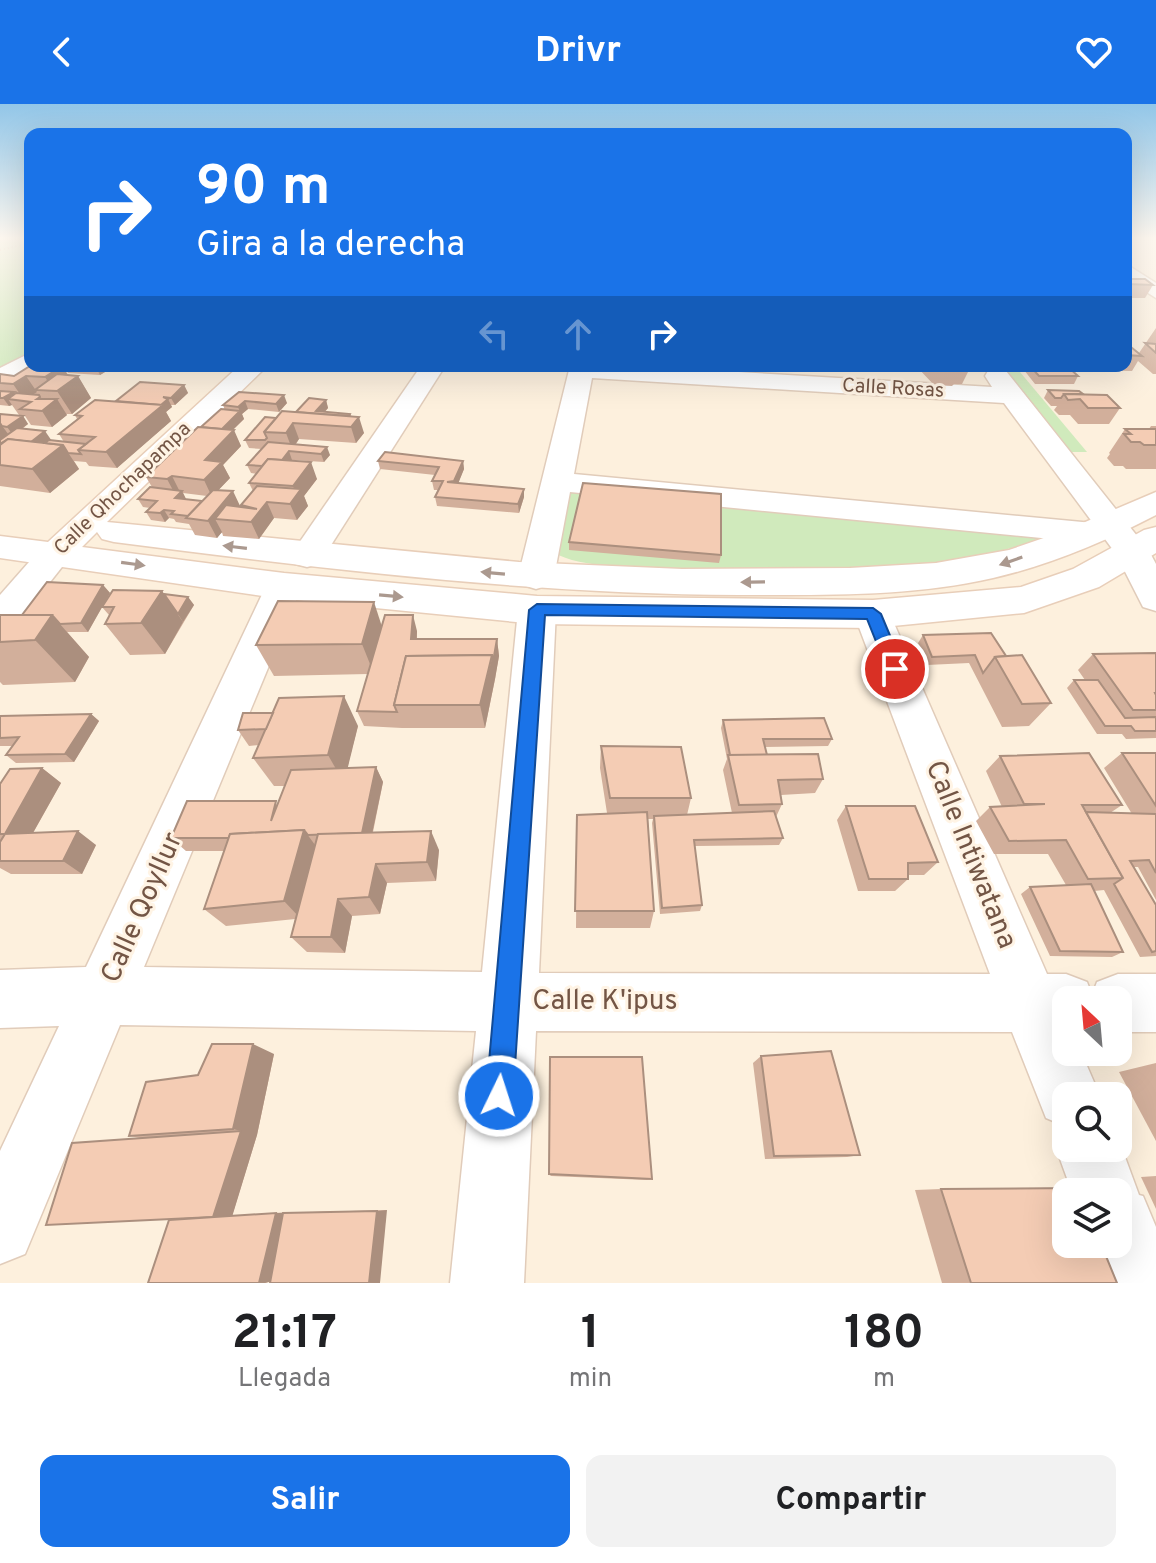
<!DOCTYPE html>
<html lang="es">
<head>
<meta charset="utf-8">
<style>
	:root { --surface:#fff; --page:#f2f2f2; --text:#202124; --muted:#757577; --accent:#1a73e8 }
	body { margin:0; font-family:Overpass,sans-serif; background:var(--page); color:var(--text); height:100vh; display:flex; flex-direction:column; font-size:30px; white-space:nowrap }
	* { box-sizing:border-box; margin:0 }
	p { font-size:26px; color:var(--muted) }
	.icon { flex:none; width:44px; height:44px; fill:none; stroke:currentColor; stroke-width:2; stroke-linecap:round; stroke-linejoin:round }
	.map { position:relative; height:1179px; overflow:hidden }
	.drawer { display:flex; flex-direction:column; background:var(--surface); flex:1 }
	.drawer>* { flex:none }
	.banner { position:absolute; left:24px; top:24px; width:1108px; height:244px; border-radius:16px; box-shadow:0 8px 32px #0002; background:#1a73e8; color:#fff; overflow:hidden }
	.needle { width:52px; rotate:334deg }
	.fabs { position:absolute; left:1052px; top:882px; display:grid; gap:16px }
	.fabs a { display:grid; place-items:center; width:80px; height:80px; border-radius:16px; background:var(--surface); box-shadow:0 8px 32px #0002; font-size:40px }
	.pin { position:absolute; display:grid; place-items:center; width:68px; height:68px; color:#fff; margin:-34px; border:4px solid #fff; border-radius:50%; box-shadow:0 2px 8px #0007 }
	.me { position:absolute; width:88px; margin:-44px; rotate:4deg; stroke-linejoin:round; filter:drop-shadow(0 0 6px #0008) }
	.turn { display:flex; align-items:center; gap:28px; height:168px; padding:0 40px; font-size:36px }
	.turn .icon { width:104px; height:104px; stroke-width:2.5 }
	.turn b { display:block; font-size:56px; line-height:68px }
	.lanes { display:flex; align-items:center; height:76px; padding:0 40px; background:#0003; justify-content:center; gap:40px; direction:ltr }
	.lanes .off { opacity:.35 }
	.eta { display:flex; justify-content:space-evenly; align-items:center; height:136px; text-align:center }
	.eta b { font-size:48px; font-weight:700; line-height:56px }
	.button { display:flex; gap:16px; margin-top:auto; padding:16px 40px }
	.button a { flex:1; height:92px; border-radius:16px; background:var(--accent); color:#fff; font-size:32px; font-weight:700; line-height:92px; text-align:center }
	.button a+a { background:var(--page); color:var(--text) }
	header { display:flex; justify-content:space-between; align-items:center; height:104px; padding:0 40px; background:var(--accent); color:#fff; font-size:36px; font-weight:700 }
	.map>svg:first-child { display:block }
	.green { fill:#d0eabc }
	.lines { fill:none; stroke-linecap:round; stroke-linejoin:round }
	.street-casing { stroke:#e1ccba; stroke-width:3 }
	.secondary-casing { stroke:#e8ceb9; stroke-width:3 }
	.path { stroke:#d8af98; stroke-width:2; stroke-dasharray:1 3; stroke-linecap:butt }
	.street { fill:#fff; fill-rule:evenodd }
	.secondary { fill:#fff; fill-rule:evenodd }
	.wall { fill:#d2af9b; fill-rule:evenodd }
	.shaded-wall { fill:#ab8f7e }
	.building { fill:#f4ccb4; stroke:#ab8f7e; stroke-width:2 }
	.oneway { fill:#ab998f }
	.route { fill:#1a73e8; stroke:#114b97; stroke-width:2 }
	.labels { text-anchor:middle; dominant-baseline:central; stroke-width:6; stroke-linejoin:round; paint-order:stroke }
	.far-street-label { font-size:20px; fill:#735545; stroke:#fff4e5 }
	.near-street-label { font-size:28px; fill:#735545; stroke:#fff4e5 }
</style>
</head>
<body>
<header><svg class="icon" aria-label="back" viewBox="0 0 24 24"><path d="M15 5l-7 7 7 7"/></svg>Drivr<svg class="icon" aria-label="heart" viewBox="0 0 24 24"><path d="M12 20l-8-8c-3-5 5-10 8-4 3-6 11-1 8 4z"/></svg></header>
<div class="map">
<svg width="1156" height="1179" viewBox="0 0 1156 1179">
	<rect width="100%" height="100%" fill="#fdf0dd"/>
	<g class="green">
		<path d="M0,133H30V248L0,266Z"/>
		<path d="M1000,262H1015L1087,348H1067Z"/>
		<path d="M569,387L1035,430L1038,435C991,453 939,459 889,464C859,467 827,465 797,465C748,465 590,472 555,449Z"/>
	</g>
	<g class="lines">
		<defs>
			<g id="street">
				<path d="M1126,160L1156,179V194L1126,175Z"/>
				<path d="M30,249V262H37L0,283V264Z"/>
				<path d="M421,262H445L319,460L307,463L295,460L290,452Z"/>
				<path d="M570,262H637L992,283L985,272L988,267H1006L1149,447L1156,460V507L1143,503L1116,450L1105,435L1092,439L570,388L554,473L549,481L536,485L523,481L518,473ZM592,274L1004,299L1093,419L574,370Z"/>
				<path d="M56,438L68,441L73,449L13,525L0,529V491L44,441Z"/>
				<path d="M284,470L297,473L302,482L144,863L482,868L518,506L524,497L537,493L550,497L556,506L539,869L990,870L854,510L860,501L873,497L886,501L1047,870H1066L1087,878L1092,891L1097,878L1118,870H1156V928H1118V896H1066V948H1081L1100,992H1066V1044H1118V1034L1139,1091L1143,1092L1156,1123V1179H1106L1091,1140H1118V1088H1072L1056,1044L1065,1022L1046,1014L1012,928L536,927L524,1179H450L476,927L120,921L25,1150L0,1160V1047L59,922L0,924V866L86,863L266,482L271,473Z"/>
			</g>
			<path id="secondary" d="M239,262H267L107,418L519,458L682,465L850,464L936,459L1009,446L1064,427L1156,388V411C1104,438 1050,461 993,474C910,493 824,491 740,491C530,490 322,465 114,438L102,435L97,428L82,443L284,469L537,492L873,496L1021,483L1073,465L1144,426L1156,423V449L1099,483L1024,509L873,524L537,520L284,495L0,454V432L48,438Z"/>
		</defs>
		<use href="#street" class="street-casing"/>
		<use href="#secondary" class="secondary-casing"/>
		<path class="path" d="M0,146L30,139"/>
		<use href="#street" class="street"/>
		<use href="#secondary" class="secondary"/>
	</g>
	<g class="wall">
		<path d="M1126,175L1153,181L1145,194H1126Z"/>
		<path d="M1156,224V270H1153L1138,257L1132,267L1076,266L1071,262H1126V239L1139,249Z"/>
		<path d="M63,262L68,271L78,272L91,294L72,310H66L67,311L52,323L31,321L25,312L19,311L12,301L9,302L0,301V270L14,272Z"/>
		<path d="M64,262H109L110,265L100,271L68,269Z"/>
		<path d="M696,262H713L712,267L696,266Z"/>
		<path d="M838,262H855L854,264Z"/>
		<path d="M919,262H971L962,280H954L952,282L934,281L918,264Z"/>
		<path d="M1020,262H1067L1078,272L1074,280H1035L1024,266L1025,265H1022Z"/>
		<path d="M184,281L188,289L175,301H171L172,303L166,308L171,317L117,364L89,362L86,358L74,357L79,365L50,389L0,382V310L23,312L28,320L22,325L52,337L64,338L59,330L77,315L75,311L116,297Z"/>
		<path d="M1048,286L1083,290L1120,304L1109,320H1078L1070,311H1059L1054,306L1057,302H1051L1044,294Z"/>
		<path d="M239,288L287,299L279,308L248,305L242,310L244,315L233,326L241,342L223,361L230,374L218,386L241,403H242L241,401L253,387L249,379L257,370L251,369L247,361L262,345L249,344L245,336L276,314L296,308L326,296L328,304L325,308L350,310L364,329L356,339L299,335L296,340L330,351L324,358L292,356L291,357L317,375L304,392L308,402L297,416L274,414L259,435L223,432L222,428L217,434L195,431L189,420L176,418L174,415L169,414L165,418L151,416L146,408L150,404L143,403L138,395L152,383L146,373L201,323L225,306L223,301ZM183,389L207,392L202,397L186,395Z"/>
		<path d="M1151,322H1156V365H1126L1123,362H1114L1107,354L1110,350L1109,349L1125,325H1149Z"/>
		<path d="M378,357H463L464,365L458,379L524,393L519,409L437,402L435,393L439,386H434L432,377L435,371L380,365Z"/>
		<path d="M569,438L721,451L719,459L569,446Z"/>
		<path d="M103,481L110,489L88,528H67L89,553L75,578L3,581L0,578V511H22Z"/>
		<path d="M162,487L164,490L188,493L194,501L165,550L130,551L105,520L109,511L102,503Z"/>
		<path d="M382,522L417,527V535H497L499,552L495,575L485,624H402L364,622L357,607L368,570L274,572L256,541Z"/>
		<path d="M923,531L1006,552L1051,599L1029,622L1002,623L969,559L927,561L918,539Z"/>
		<path d="M1156,549V634L1126,635L1122,630H1097L1067,584L1074,576H1085L1078,566L1093,550Z"/>
		<path d="M91,610L99,617L74,658L16,659L6,651L13,642H0V612Z"/>
		<path d="M723,616L832,635L828,642L765,643L767,651L823,675L815,689L781,691L782,700L776,713L783,734L779,741L695,742L702,801L700,807L660,810L652,719L653,715H648L654,807L650,824H576L577,711L607,709L600,664L601,642L691,694L687,711L732,709L723,666L727,655L721,624Z"/>
		<path d="M358,622L347,664L376,663L383,678L373,728L439,746L436,777L387,779L380,810L352,812L345,849L307,848L291,833L295,815L226,822L204,805L224,747H186L171,734L278,700L285,682H274L253,654L259,641L249,642L238,626Z"/>
		<path d="M1122,649H1156V796L1138,763H1134L1156,801V852L1140,853L1104,786L1094,787L1123,848L1112,853L1050,852L1021,790L1030,783L1066,781L1048,750H994L976,717L990,703H1002L986,667L1000,652L1122,701L1110,709L1132,710L1104,664Z"/>
		<path d="M42,664L61,679L33,729L96,741L82,770H11L0,764V680Z"/>
		<path d="M846,702L938,758L924,771H908V775L895,787H858L837,716Z"/>
		<path d="M274,950L257,1031L232,1112L276,1109L387,1106L271,1177L265,1179L169,1116L141,1034L129,1032L198,971Z"/>
		<path d="M761,952L860,1051L847,1053L765,1055L753,959Z"/>
		<path d="M1156,959V1037L1119,968Z"/>
		<path d="M549,1070L652,1075L647,1076L551,1072Z"/>
		<path d="M1156,1072V1105L1141,1073Z"/>
		<path d="M941,1085L1117,1179H942L915,1086Z"/>
	</g>
	<g class="shaded-wall">
		<path d="M62,262L71,276L78,272L91,294L72,310L57,287H54L45,273Z"/>
		<path d="M98,262H109L110,265L100,271L96,263Z"/>
		<path d="M26,272L37,288L24,296L13,280Z"/>
		<path d="M184,281L188,289L175,301L171,294Z"/>
		<path d="M14,288L19,296L8,295L12,301L9,302L3,294Z"/>
		<path d="M284,291L287,299L279,308L276,300Z"/>
		<path d="M40,293L47,303L57,295L67,311L52,323L42,307L37,295Z"/>
		<path d="M168,295L172,303L166,308L171,317L117,364L106,348Z"/>
		<path d="M326,296L328,304L318,315L316,307Z"/>
		<path d="M245,297L248,305L242,310L244,315L218,340L214,332L240,308L238,303Z"/>
		<path d="M23,312L28,320L13,331L7,323Z"/>
		<path d="M359,313L364,329L356,339L351,323Z"/>
		<path d="M0,319L17,342L0,340Z"/>
		<path d="M293,319L299,335L292,345L286,329Z"/>
		<path d="M234,326L241,342L223,361L230,374L212,393L204,376L205,356Z"/>
		<path d="M45,327L56,343L63,341L79,365L50,389L32,365L30,338Z"/>
		<path d="M327,343L330,351L324,358L321,350Z"/>
		<path d="M289,347L292,356L279,372L275,363Z"/>
		<path d="M463,357L464,365L456,385L447,378Z"/>
		<path d="M311,358L317,375L304,392L308,402L297,416L290,400L296,392L293,382Z"/>
		<path d="M172,372L180,388L182,387L186,395L175,394L176,392L167,375Z"/>
		<path d="M524,385V393L519,409L518,400Z"/>
		<path d="M233,387L241,404L215,415L222,428L217,434L208,417Z"/>
		<path d="M267,398L274,414L259,435L251,418Z"/>
		<path d="M164,406L169,414L165,418L160,409Z"/>
		<path d="M103,481L110,489L88,528L81,519Z"/>
		<path d="M162,487L183,518L165,550L141,519Z"/>
		<path d="M188,493L194,501L183,518L178,510Z"/>
		<path d="M374,498L384,529L374,570L362,540Z"/>
		<path d="M52,511L89,553L75,578L35,536Z"/>
		<path d="M413,511L417,527L416,551L411,535Z"/>
		<path d="M497,535L499,552L495,575L485,624L480,601Z"/>
		<path d="M344,592L358,622L344,679L328,651Z"/>
		<path d="M91,610L99,617L74,658L65,650Z"/>
		<path d="M376,663L383,678L368,749L360,735Z"/>
		<path d="M42,664L61,679L25,743L5,730Z"/>
		<path d="M304,726L318,745L300,814L284,797Z"/>
		<path d="M78,727L96,741L82,770L63,757Z"/>
		<path d="M431,727L439,746L436,777L427,758Z"/>
		<path d="M376,760L387,779L380,810L369,793Z"/>
		<path d="M338,795L352,812L345,849L331,833Z"/>
		<path d="M253,940L274,950L257,1031L232,1113L213,1114L241,1027L233,1025Z"/>
		<path d="M387,1106L380,1179H369L377,1107Z"/>
		<path d="M298,1108L284,1174L265,1179H259L276,1109Z"/>
	</g>
	<g class="building">
		<path d="M1126,175H1145L1153,181L1126,180Z"/>
		<path d="M1126,239L1142,252L1126,251Z"/>
		<path d="M1145,239L1156,240V249Z"/>
		<path d="M30,262H62L45,273L26,272L13,280L0,279V270L14,272Z"/>
		<path d="M1030,262H1067L1078,272H1039Z"/>
		<path d="M57,270L78,272L57,287L35,286Z"/>
		<path d="M140,278L184,281L171,294L163,293L168,295L161,301L116,297Z"/>
		<path d="M1048,286L1079,287L1083,290H1064L1061,294H1055Z"/>
		<path d="M0,287L14,288L3,294H0Z"/>
		<path d="M239,288L284,291L276,300L245,297L238,303L223,301Z"/>
		<path d="M16,289L39,291L40,293L37,295H57L42,307L20,305L31,298L8,295Z"/>
		<path d="M1064,290L1107,291L1120,304H1088L1080,295L1068,296Z"/>
		<path d="M309,294L326,296L316,307L350,310L349,312L296,308Z"/>
		<path d="M95,296L163,301L106,348L78,346L95,333L59,330L82,312L75,311Z"/>
		<path d="M221,305L240,307L222,325L201,323Z"/>
		<path d="M282,307L359,313L351,323L293,319L286,329L264,328Z"/>
		<path d="M0,310L23,312L7,323L2,322L0,319Z"/>
		<path d="M265,313L276,314L264,328L267,334L265,336H245Z"/>
		<path d="M198,323L234,326L205,356L222,358L204,376L172,372L167,375L146,373Z"/>
		<path d="M17,324L45,327L31,338L8,335L0,340V336Z"/>
		<path d="M1125,325H1156V341H1144L1140,338H1131L1124,330H1131Z"/>
		<path d="M8,335L63,341L32,365L0,361V341Z"/>
		<path d="M49,336L86,340L78,346L81,350L68,349L63,341L45,339Z"/>
		<path d="M268,338L327,343L321,350L289,347L282,356L268,355L262,362L247,361Z"/>
		<path d="M385,348L463,357L454,377L447,378L524,385L518,400L435,393L443,377H432L439,363L378,357Z"/>
		<path d="M268,355L311,358L293,382L249,379Z"/>
		<path d="M583,379L721,390V451L569,438Z"/>
		<path d="M257,382L301,385L290,400L267,398L251,418L215,415L226,401L257,405L241,401Z"/>
		<path d="M150,383L182,387L175,394L202,397L188,412L171,410L174,407L164,406L160,409L146,408L157,397L138,395Z"/>
		<path d="M213,386L233,387L208,417L186,414Z"/>
		<path d="M47,478L103,481L81,519L60,520L52,511H22Z"/>
		<path d="M113,486L162,487L141,519L105,520L114,503H102Z"/>
		<path d="M164,490L188,493L178,510Z"/>
		<path d="M278,497L374,498L362,540L256,541Z"/>
		<path d="M0,511H52L35,536L0,538Z"/>
		<path d="M385,511H413L411,535H497L493,558L492,551L406,552L394,601L397,608L357,607Z"/>
		<path d="M991,529L1006,552L995,553L983,569L975,551L932,553L923,531Z"/>
		<path d="M1156,549V589H1155L1156,591V606H1133L1093,550Z"/>
		<path d="M492,551L480,601H394L406,552Z"/>
		<path d="M1022,551L1051,599L1022,600L995,553Z"/>
		<path d="M1074,576H1098L1125,614L1156,613V627H1135L1131,622H1105Z"/>
		<path d="M344,592L328,651L253,654L279,594Z"/>
		<path d="M243,609H273L266,625L238,626Z"/>
		<path d="M91,610L65,650L6,651L19,633L0,634V612Z"/>
		<path d="M824,614L832,635H763L767,651H730L723,616Z"/>
		<path d="M601,642L681,643L691,694H610Z"/>
		<path d="M1089,649L1122,701H1082L1123,774L1088,775L1066,736L1009,737L990,703L1045,700H1024L1000,652Z"/>
		<path d="M1122,649H1156V702Z"/>
		<path d="M818,650L823,675L778,676L782,700L739,701L728,651Z"/>
		<path d="M376,663L362,729L308,731L304,726L230,730L229,734H171L187,697H276L271,717L291,666Z"/>
		<path d="M42,664L5,730L78,727L63,757H0V738L5,730H0V680L10,665Z"/>
		<path d="M846,702H915L938,758L908,759V775H869Z"/>
		<path d="M774,707L783,734L694,736L702,801L662,804L654,712Z"/>
		<path d="M647,708L654,807H575L577,711Z"/>
		<path d="M1086,708L1156,710V769L1149,756L1130,757L1156,801V847L1152,848L1114,780L1123,774Z"/>
		<path d="M304,726L284,797L204,805L230,730Z"/>
		<path d="M431,727L427,758L376,760L369,793L338,795L331,833H291L318,730Z"/>
		<path d="M1091,780L1123,848L1060,847L1030,783Z"/>
		<path d="M212,940H253L233,1025L129,1032L146,978L198,971Z"/>
		<path d="M831,947L860,1051L774,1052L761,952Z"/>
		<path d="M550,953H642L652,1075L549,1070Z"/>
		<path d="M241,1027L213,1113L46,1121L72,1039Z"/>
		<path d="M1078,1084L1080,1088H1066V1140H1101L1117,1179H971L941,1085Z"/>
		<path d="M377,1107L369,1179H270L283,1109Z"/>
		<path d="M276,1109L259,1179H148L169,1116Z"/>
	</g>
	<defs><path id="oneway-solid" d="M-6-.8H1V-3.2L6.5 0L1 3.2V.8H-6Z" transform="scale(2)"/></defs>
	<g class="oneway">
		<use href="#oneway-solid" transform="translate(235 443) rotate(-173)"/>
		<use href="#oneway-solid" transform="translate(1011 457) rotate(161)"/>
		<use href="#oneway-solid" transform="translate(133 460) rotate(8)"/>
		<use href="#oneway-solid" transform="translate(493 469) rotate(-175)"/>
		<use href="#oneway-solid" transform="translate(753 478) rotate(179)"/>
		<use href="#oneway-solid" transform="translate(391 492) rotate(5)"/>
	</g>
	<linearGradient id="sky" x2="0" y2="1"><stop stop-color="#92c6e8"/><stop offset="0.45" stop-color="#fef8f0"/><stop offset="1" stop-color="#fef8f0" stop-opacity="0"/></linearGradient>
	<rect width="1156" height="298" fill="url(#sky)"/>
	<path class="route" d="M537,500L873,504L881,510L904,565L902,570H889L867,515L545,511L513,992L509,1002L499,1006L490,1002L486,992L529,506Z"/>
	<g class="labels">
		<g class="far-street-label">
			<text transform="translate(893 285) rotate(3)">Calle Rosas</text>
			<text transform="translate(123 385) rotate(-44)">Calle Qhochapampa</text>
		</g>
		<g class="near-street-label">
			<text transform="translate(970 751) rotate(68)">Calle Intiwatana</text>
			<text transform="translate(143 804) rotate(-66)">Calle Qoyllur</text>
			<text x="605" y="898">Calle K'ipus</text>
		</g>
	</g>
</svg>
<div class="fabs">
<a><svg class="needle" viewBox="-14 -14 28 28"><path d="M0-13l5 13h-10z" fill="#e53935"/><path d="M0 13l5-13h-10z" fill="#757577"/></svg></a>
<a><svg class="icon" aria-label="search" viewBox="0 0 24 24"><circle cx="10" cy="10" r="6"/><path d="M15 15l6 6"/></svg></a>
<a><svg class="icon" aria-label="layers" viewBox="0 0 24 24"><path d="M12 4l9 5-9 5-9-5zM3 14l9 5 9-5"/></svg></a>
</div>
<div class="pin" style="left:895px;top:565px;background:#d93025"><svg class="icon" aria-label="arrive" viewBox="0 0 24 24"><path d="M6 21V4h12l-3 4 3 4H6"/></svg></div>
<svg class="me" style="left:499px;top:992px" viewBox="-20 -20 40 40"><circle r="17" fill="#1a73e8" stroke="#fff" stroke-width="3"/><path d="M0-11L8 9 0 5-8 9z" fill="#fff"/></svg>
<div class="banner">
<div class="turn"><svg class="icon" aria-label="right" viewBox="0 0 24 24"><path d="M7 20v-9h11M14 6l5 5-5 5"/></svg><div><b>90 m</b>Gira a la derecha</div></div>
<div class="lanes"><svg class="icon off" aria-label="left" viewBox="0 0 24 24"><path d="M17 20v-9H6M10 6l-5 5 5 5"/></svg><svg class="icon off" aria-label="ahead" viewBox="0 0 24 24"><path d="M12 20V5M6 11l6-6 6 6"/></svg><svg class="icon" aria-label="right" viewBox="0 0 24 24"><path d="M7 20v-9h11M14 6l5 5-5 5"/></svg></div>
</div>
</div>
<section class="drawer">
<div class="eta">
<div><b>21:17</b><p>Llegada</p></div>
<div><b>1</b><p>min</p></div>
<div><b>180</b><p>m</p></div>
</div>
<div class="button"><a>Salir</a><a>Compartir</a></div>
</section>
</body>
</html>
